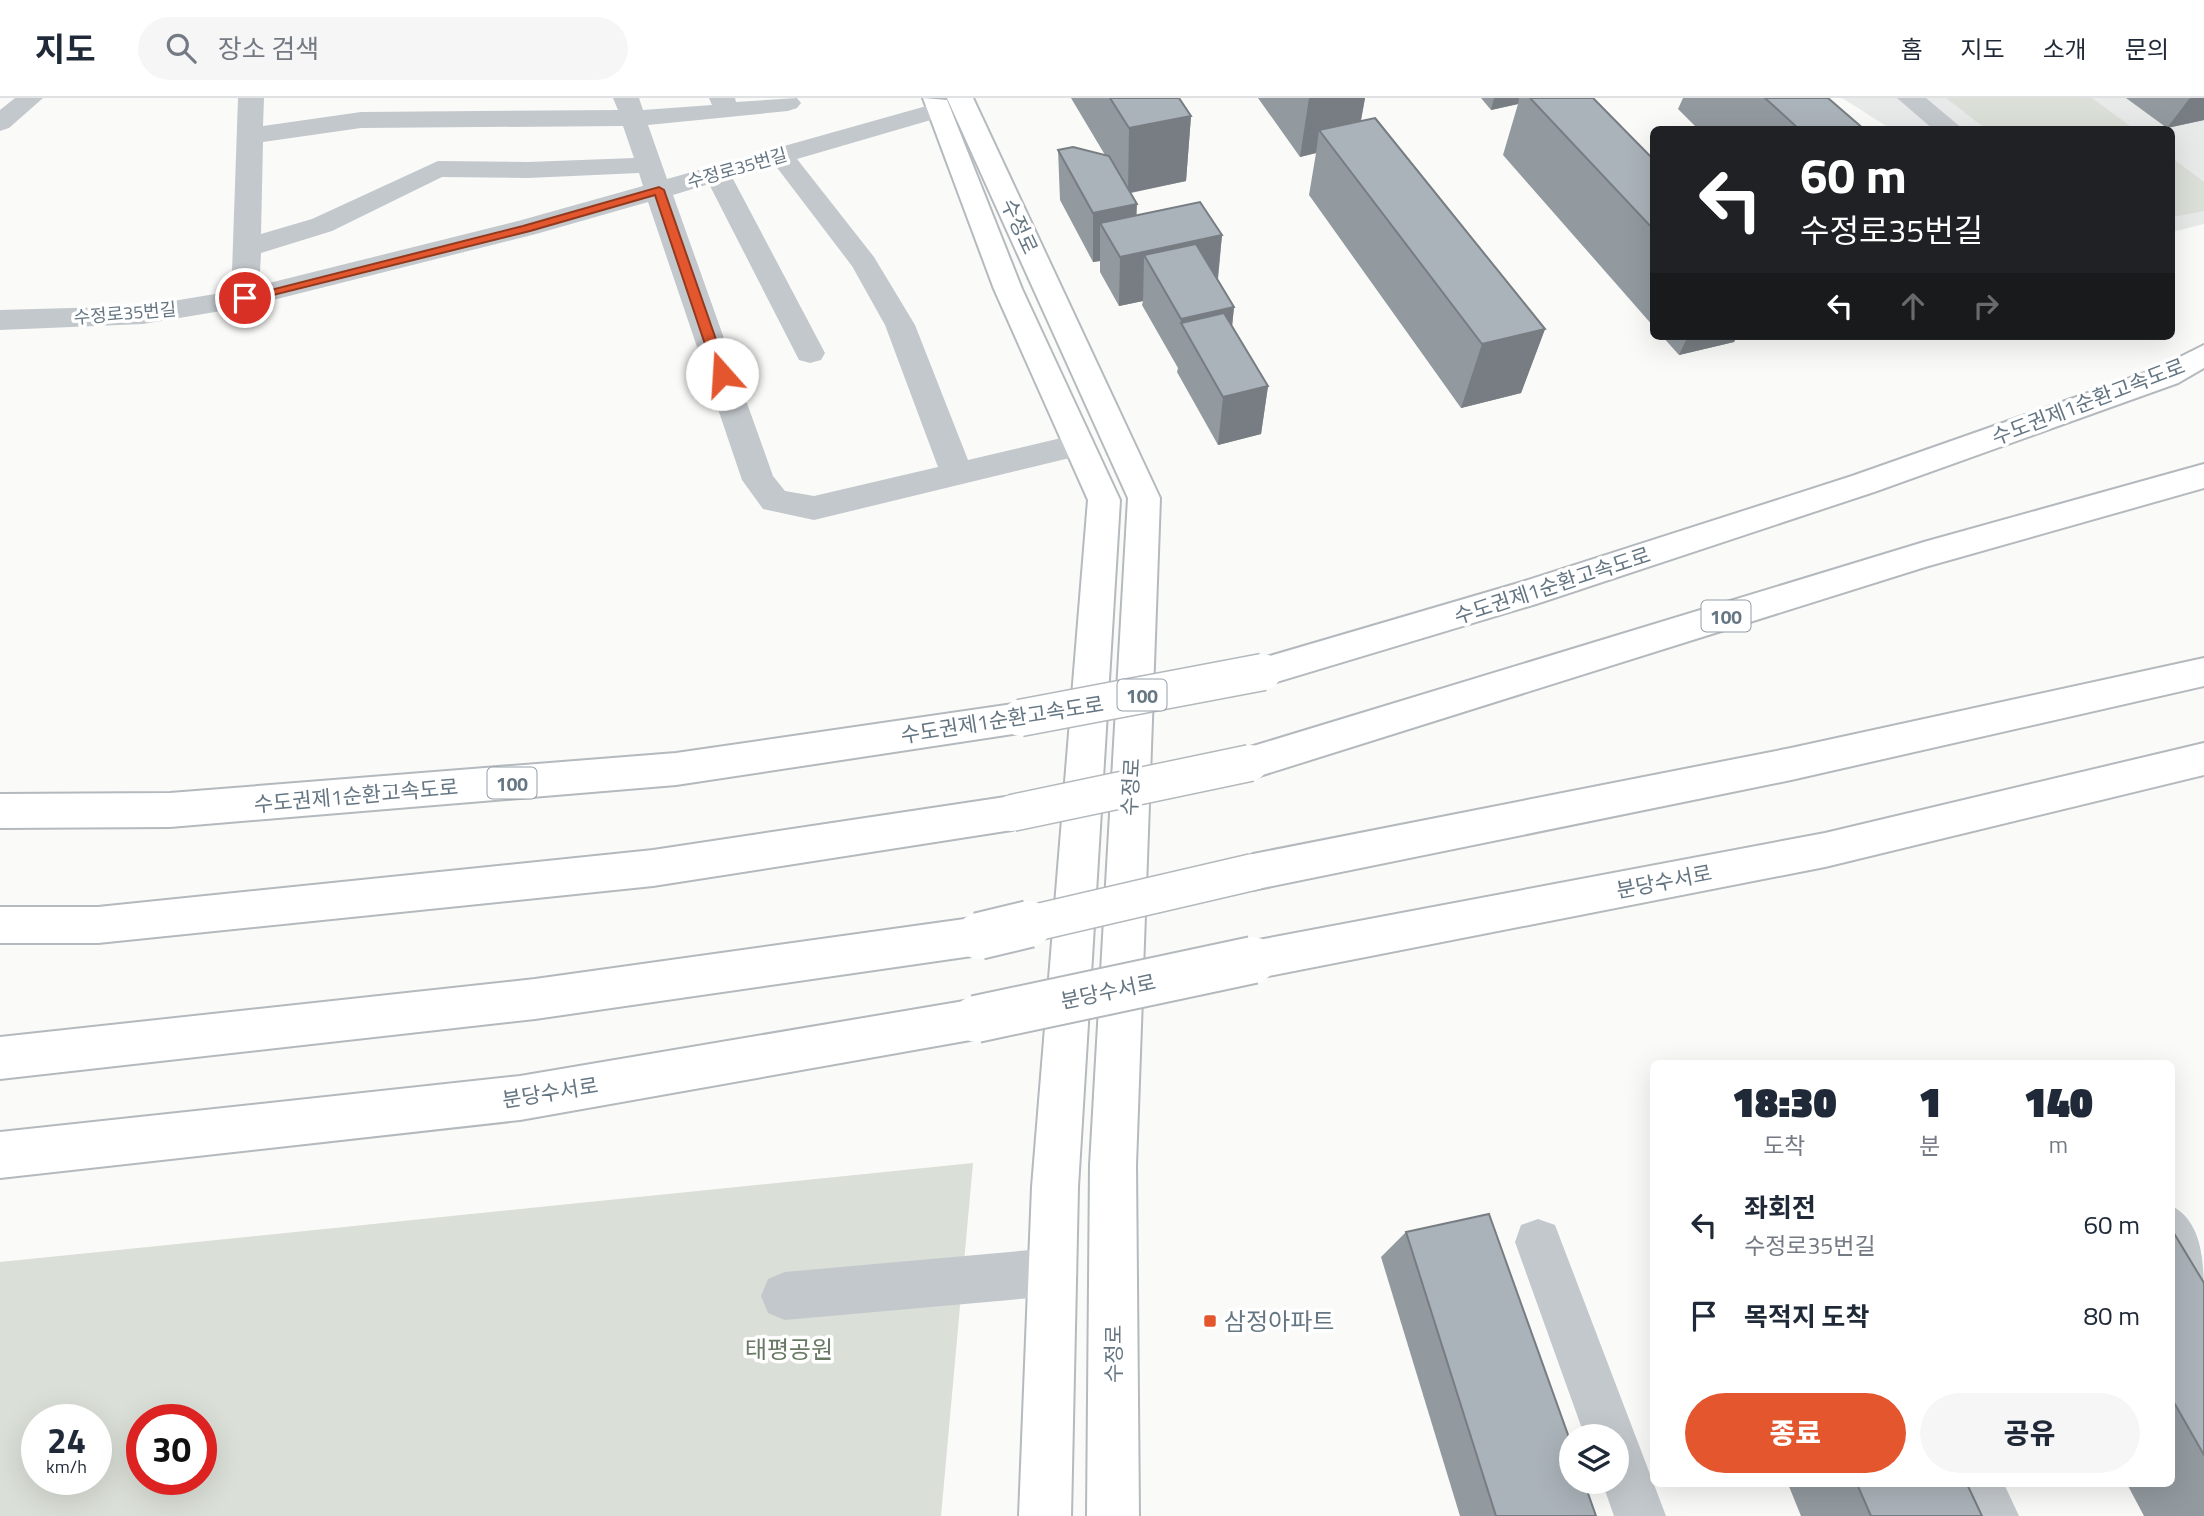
<!DOCTYPE html>
<html lang="ko">
<head>
<meta charset="utf-8">
<style>
	:root { --surface:#fff; --page:#f6f6f7; --text:#1f2937; --muted:#747a83; --line:#e0e1e3; --accent:#e4572e }
	body { margin:0; font-family:"Titillium Web","Noto Sans KR",sans-serif; background:var(--page); color:var(--text); height:100vh; display:flex; flex-direction:column; font-size:26px; white-space:nowrap }
	* { box-sizing:border-box; margin:0 }
	p { font-size:23px; color:var(--muted) }
	.icon { flex:none; width:38px; height:38px; fill:none; stroke:currentColor; stroke-width:2; stroke-linecap:round; stroke-linejoin:round }
	.map { position:relative; flex:1; overflow:hidden }
	.sheet { position:absolute; left:1650px; top:962px; width:525px; height:427px; display:flex; flex-direction:column; background:var(--surface); border-radius:10px; box-shadow:0 7px 28px #0002 }
	.sheet>* { flex:none }
	.top-card { position:absolute; left:1650px; top:28px; width:525px; height:214px; border-radius:10px; box-shadow:0 7px 28px #0002; background:#202124; color:#fff; overflow:hidden }
	.fabs { position:absolute; left:1559px; top:1326px; display:grid; gap:14px }
	.fabs a { display:grid; place-items:center; width:70px; height:70px; border-radius:50%; background:var(--surface); box-shadow:0 7px 28px #0002; font-size:35px }
	.speed { position:absolute; left:21px; top:1306px; display:flex; gap:14px; font-size:35px; font-weight:700; text-align:center }
	.speed>* { display:grid; place-content:center; width:91px; height:91px; border-radius:50%; background:var(--surface); box-shadow:0 7px 28px #0002; line-height:1 }
	.speed small { font-size:18px; font-weight:400 }
	.speed .limit { border:10px solid #d22; background:#fff; color:#111 }
	.pin { position:absolute; display:grid; place-items:center; width:60px; height:60px; color:#fff; margin:-30px; border:4px solid #fff; border-radius:50%; box-shadow:0 2px 7px #0007 }
	.me { position:absolute; width:77px; margin:-38px; rotate:341deg; stroke-linejoin:round; filter:drop-shadow(0 0 5px #0008) }
	.turn { display:flex; align-items:center; gap:24px; height:147px; padding:0 35px; font-size:32px }
	.turn .icon { width:91px; height:91px; stroke-width:2.5 }
	.turn b { display:block; font-size:49px; line-height:60px }
	.lanes { display:flex; align-items:center; height:66px; padding:0 35px; background:#0003; justify-content:center; gap:35px; direction:ltr }
	.lanes .off { opacity:.35 }
	.eta { display:flex; justify-content:space-evenly; align-items:center; height:119px; text-align:center }
	.eta b { font-size:42px; font-weight:800; line-height:49px }
	.cta { display:flex; gap:14px; margin-top:auto; padding:14px 35px }
	.cta a { flex:1; height:80px; border-radius:42px; background:var(--accent); color:#fff; font-size:28px; font-weight:800; line-height:80px; text-align:center }
	.cta a+a { background:var(--page); color:var(--text) }
	ul { padding:0; list-style:none }
	li { display:flex; align-items:center; gap:21px; height:91px; padding:0 35px }
	li div { flex:1 }
	li b { display:block; font-size:26px }
	li em { font-style:normal }
	header { display:flex; align-items:center; gap:42px; box-sizing:border-box; height:98px; padding:0 35px; background:var(--surface); border-bottom:2px solid var(--line) }
	header strong { font-size:33px }
	nav { display:flex; gap:38px; margin-inline-start:auto; font-size:24px }
	.search { width:490px; height:63px; background:var(--page); display:flex; align-items:center; gap:18px; box-sizing:border-box; padding:0 24px; border-radius:38px; color:var(--muted); font-size:26px }
	.map>svg:first-child { display:block }
	.built { fill:#e8e9e9 }
	.green { fill:#dadfd7; fill-rule:evenodd }
	.lines { fill:none; stroke-linecap:round; stroke-linejoin:round }
	.major-casing { stroke:#b5babe; stroke-width:4 }
	.highway-casing { stroke:#b4b9bd; stroke-width:4 }
	.minor { fill:#c3c8cc; fill-rule:evenodd }
	.major { fill:#fff; fill-rule:evenodd }
	.highway { fill:#fff; fill-rule:evenodd }
	.highway-bridge-far1-casing { stroke:#b4b9bd; stroke-width:39; stroke-linecap:butt }
	.highway-bridge-casing { stroke:#b4b9bd; stroke-width:50; stroke-linecap:butt }
	.highway-bridge-far1 { stroke:#fff; stroke-width:36 }
	.highway-bridge { stroke:#fff; stroke-width:46 }
	.wall { fill:#929a9f }
	.shaded-wall { fill:#777d82 }
	.building { fill:#aab3b9; stroke:#777d82; stroke-width:2 }
	.route { fill:#e4572e; stroke:#94391e; stroke-width:2 }
	.poi-dot { fill:#e4572e; stroke:#fff; stroke-width:2.5 }
	.labels { text-anchor:middle; dominant-baseline:central; stroke-width:7; stroke-linejoin:round; paint-order:stroke }
	.far-street-label { font-size:18px; fill:#657683; stroke:#fff }
	.shield { fill:#fff; stroke:#939fa8; stroke-width:2 }
	.shield-label { font-size:19px; font-weight:bold; fill:#657683 }
	.street-label { font-size:21px; fill:#657683; stroke:#fff }
	.near-poi-label { font-size:24px; fill:#657683; stroke:#fff; text-anchor:start }
	.near-park-label { font-size:24px; fill:#687a64; stroke:#fff }
</style>
</head>
<body>
<header>
<strong>지도</strong>
<div class="search"><svg class="icon" aria-label="search" viewBox="0 0 24 24"><circle cx="10" cy="10" r="6"/><path d="M15 15l6 6"/></svg>장소 검색</div>
<nav><a>홈</a><a>지도</a><a>소개</a><a>문의</a></nav>
</header>
<div class="map">
<svg width="2204" height="1418" viewBox="0 0 2204 1418">
	<rect width="100%" height="100%" fill="#fafaf8"/>
	<path class="built" d="M1842,0H2204V126L2172,134V32L1891,31Z"/>
	<g class="green">
		<path d="M1946,0H2092L2134,31H1986Z"/>
		<path d="M2172,60L2204,84V113L2172,119Z"/>
		<path d="M973,1065L941,1418H0V1164ZM37,1321H96V1381H37ZM142,1321H201V1381H142Z"/>
	</g>
	<g class="lines">
		<defs>
			<g id="major">
				<path d="M923,0L947,2L1022,191L1120,402L1078,1089L1071,1418H1019L1032,1089L1088,402L994,191Z"/>
				<path d="M947,0H973L1160,400L1136,1067L1139,1418H1087L1090,1067L1128,400Z"/>
			</g>
			<g id="highway">
				<path d="M2204,247V270L2178,285L1874,394L1536,506L1263,588L1250,584L1245,574L1250,564L1263,560L1522,484L1852,378L2156,271Z"/>
				<path d="M2204,366V390L1925,469L1250,681L1237,676L1231,665L1237,654L1250,649L1924,444Z"/>
				<path d="M2204,560V588L1791,682L1253,792L1239,786L1233,774L1239,762L1253,756L1791,650Z"/>
				<path d="M1020,605L1033,609L1038,620L1033,631L1020,635L676,687L170,729L0,730V696L170,695L676,655Z"/>
				<path d="M2204,645V677L1825,769L1253,881L1238,875L1232,862L1238,849L1253,843L1825,735Z"/>
				<path d="M1012,698L1026,703L1031,715L1026,727L1012,732L653,788L98,845H0V809H98L653,752Z"/>
				<path d="M979,819L993,825L999,838L993,851L979,857L535,921L0,981V939L535,881Z"/>
				<path d="M976,901L991,907L997,921L991,935L976,941L520,1022L0,1080V1034L520,978Z"/>
			</g>
		</defs>
		<use href="#major" class="major-casing"/>
		<use href="#highway" class="highway-casing"/>
		<g class="minor">
			<path d="M15,0H43L9,30L0,33V12Z"/>
			<path d="M238,0H264L263,28L361,14L618,12L613,0H639L643,12L712,7L709,0H735L736,4L797,0L801,5L797,10L788,13L648,27L667,81L930,7H948L952,12L948,17L797,61L874,159L915,227L968,362L1078,336L1089,339L1094,347L1089,355L1078,358L814,422L763,411L742,382L648,104L536,136L245,209L143,226L0,232V212L143,208L245,191L518,123L643,88L639,75L528,80L442,79L332,133L261,155L260,174L256,180L246,183L236,180L232,174ZM623,28L634,60L528,64L438,63L312,121L261,136L263,44L361,30ZM775,67L852,168L885,227L938,369L814,398L785,393L773,378L673,97L709,86L799,262L810,265L821,262L825,255L732,79Z"/>
			<path d="M1897,0H1926L1964,32H1934Z"/>
			<path d="M2172,1108C2204,1125 2204,1167 2204,1206C2163,1189 2170,1146 2172,1108Z"/>
			<path d="M1538,1121L1555,1127L1666,1418H1614L1602,1384H1617V1339H1585L1515,1144L1521,1127Z"/>
			<path d="M1053,1150L1070,1157L1077,1174L1070,1191L1053,1198L785,1222L768,1215L761,1198L768,1181L785,1174Z"/>
			<path d="M1951,1386H2004L2019,1418H1966Z"/>
		</g>
		<use href="#major" class="major"/>
		<use href="#highway" class="highway"/>
		<defs>
			<g id="highway-bridge-far1">
				<path d="M1020,620L1263,574"/>
				<path d="M1012,715L1250,665"/>
				<path d="M1021,828L1253,774"/>
			</g>
			<g id="highway-bridge">
				<path d="M979,838L1029,826"/>
				<path d="M976,921L1253,862"/>
			</g>
		</defs>
		<use href="#highway-bridge-far1" class="highway-bridge-far1-casing"/>
		<use href="#highway-bridge" class="highway-bridge-casing"/>
		<use href="#highway-bridge-far1" class="highway-bridge-far1"/>
		<use href="#highway-bridge" class="highway-bridge"/>
	</g>
	<g class="wall">
		<path d="M1071,0H1179L1191,18L1186,83L1131,95L1136,117L1222,137L1218,182L1234,209L1232,228L1268,288L1261,336L1218,347L1177,274L1178,270L1142,207L1143,203L1119,208L1100,174V163L1093,164L1060,102L1058,52L1105,57Z"/>
		<path d="M1258,0H1365L1361,23L1545,231L1521,295L1461,310L1309,97L1316,55L1300,59Z"/>
		<path d="M1481,0H1593L1654,62V229L1503,57L1518,6L1491,12Z"/>
		<path d="M1683,0H1828L1865,32H1699L1678,11Z"/>
		<path d="M2126,0H2204V22L2167,30Z"/>
		<path d="M1662,238H1737L1734,244L1679,257Z"/>
		<path d="M2172,1132L2204,1185V1418H2144L2127,1386H2172Z"/>
		<path d="M1406,1134L1596,1418H1460L1381,1159Z"/>
		<path d="M1788,1386H1967L1982,1418H1801Z"/>
	</g>
	<g class="shaded-wall">
		<path d="M1309,0H1365L1356,47L1319,32L1316,55L1300,59Z"/>
		<path d="M1494,0H1519L1518,6L1491,12Z"/>
		<path d="M2191,0H2204V22L2167,30L2189,1Z"/>
		<path d="M1191,18L1186,83L1128,95L1129,30Z"/>
		<path d="M1137,106L1135,155L1222,137L1217,186L1144,157L1143,203L1119,208L1120,159L1100,125V163L1093,164V115Z"/>
		<path d="M1234,209L1229,258L1181,226V221Z"/>
		<path d="M1545,231L1521,295L1461,310L1482,246Z"/>
		<path d="M1688,238H1737L1734,244L1679,257Z"/>
		<path d="M1268,288L1261,336L1218,347L1223,299Z"/>
	</g>
	<g class="building">
		<path d="M1110,0H1179L1191,18L1129,30Z"/>
		<path d="M1530,0H1593L1654,62V132Z"/>
		<path d="M1765,0H1828L1865,32H1800Z"/>
		<path d="M1375,20L1545,231L1482,246L1319,32Z"/>
		<path d="M1073,49L1109,58L1137,106L1093,115L1058,52Z"/>
		<path d="M1200,104L1222,137L1120,159L1100,125Z"/>
		<path d="M1196,146L1234,209L1181,221L1144,157Z"/>
		<path d="M1224,215L1268,288L1223,299L1181,225Z"/>
		<path d="M1489,1116L1572,1348V1384H1584L1596,1418H1496L1406,1134Z"/>
		<path d="M2172,1132L2204,1185V1357L2172,1301Z"/>
		<path d="M1857,1386H1967L1982,1418H1871Z"/>
	</g>
	<path class="route" d="M659,89L664,92L728,276L726,279L715,276L655,97L530,133L245,204L239,200L523,128Z"/>
	<rect class="poi-dot" x="1203" y="1216" width="14" height="14" rx="3.5"/>
	<g class="labels">
		<g class="far-street-label">
			<text transform="translate(737 70) rotate(-16)">수정로35번길</text>
			<text transform="translate(125 215) rotate(-5)">수정로35번길</text>
		</g>
		<g class="shield">
			<rect x="1701.5" y="502.5" width="49" height="31" rx="5"/>
			<rect x="1117.5" y="581.5" width="49" height="31" rx="5"/>
			<rect x="487.5" y="669.5" width="49" height="31" rx="5"/>
		</g>
		<g class="shield-label">
			<text x="1726" y="518">100</text>
			<text x="1142" y="597">100</text>
			<text x="512" y="685">100</text>
		</g>
		<g class="street-label">
			<text transform="translate(1020 128) rotate(65)">수정로</text>
			<text transform="translate(2088 303) rotate(-21)">수도권제1순환고속도로</text>
			<text transform="translate(1552 487) rotate(-18)">수도권제1순환고속도로</text>
			<text transform="translate(1002 621) rotate(-9)">수도권제1순환고속도로</text>
			<text transform="translate(1130 689) rotate(-87)">수정로</text>
			<text transform="translate(356 697) rotate(-5)">수도권제1순환고속도로</text>
			<text transform="translate(1664 783) rotate(-11)">분당수서로</text>
			<text transform="translate(1108 893) rotate(-12)">분당수서로</text>
			<text transform="translate(550 994) rotate(-9)">분당수서로</text>
			<text transform="translate(1113 1256) rotate(-90)">수정로</text>
		</g>
		<g class="near-poi-label">
			<text x="1224" y="1223">삼정아파트</text>
		</g>
		<g class="near-park-label">
			<text x="789" y="1251">태평공원</text>
		</g>
	</g>
</svg>
<div class="fabs">
<a><svg class="icon" aria-label="layers" viewBox="0 0 24 24"><path d="M12 4l9 5-9 5-9-5zM3 14l9 5 9-5"/></svg></a>
</div>
<div class="speed"><div>24<small>km/h</small></div><div class="limit">30</div></div>
<div class="pin" style="left:245px;top:200px;background:#d93025"><svg class="icon" aria-label="arrive" viewBox="0 0 24 24"><path d="M6 21V4h12l-3 4 3 4H6"/></svg></div>
<svg class="me" style="left:722px;top:276px" viewBox="-20 -20 40 40"><circle r="19" fill="#fff"/><path d="M0-13L10 11 0 6-10 11z" fill="#e4572e"/></svg>
<div class="top-card">
<div class="turn"><svg class="icon" aria-label="left" viewBox="0 0 24 24"><path d="M17 20v-9H6M10 6l-5 5 5 5"/></svg><div><b>60 m</b>수정로35번길</div></div>
<div class="lanes"><svg class="icon" aria-label="left" viewBox="0 0 24 24"><path d="M17 20v-9H6M10 6l-5 5 5 5"/></svg><svg class="icon off" aria-label="ahead" viewBox="0 0 24 24"><path d="M12 20V5M6 11l6-6 6 6"/></svg><svg class="icon off" aria-label="right" viewBox="0 0 24 24"><path d="M7 20v-9h11M14 6l5 5-5 5"/></svg></div>
</div>
<section class="sheet">
<div class="eta">
<div><b>18:30</b><p>도착</p></div>
<div><b>1</b><p>분</p></div>
<div><b>140</b><p>m</p></div>
</div>
<ul>
<li><svg class="icon" aria-label="left" viewBox="0 0 24 24"><path d="M17 20v-9H6M10 6l-5 5 5 5"/></svg><div><b>좌회전</b><p>수정로35번길</p></div><em>60 m</em></li>
<li><svg class="icon" aria-label="arrive" viewBox="0 0 24 24"><path d="M6 21V4h12l-3 4 3 4H6"/></svg><div><b>목적지 도착</b></div><em>80 m</em></li>
</ul>
<div class="cta"><a>종료</a><a>공유</a></div>
</section>
</div>
</body>
</html>
